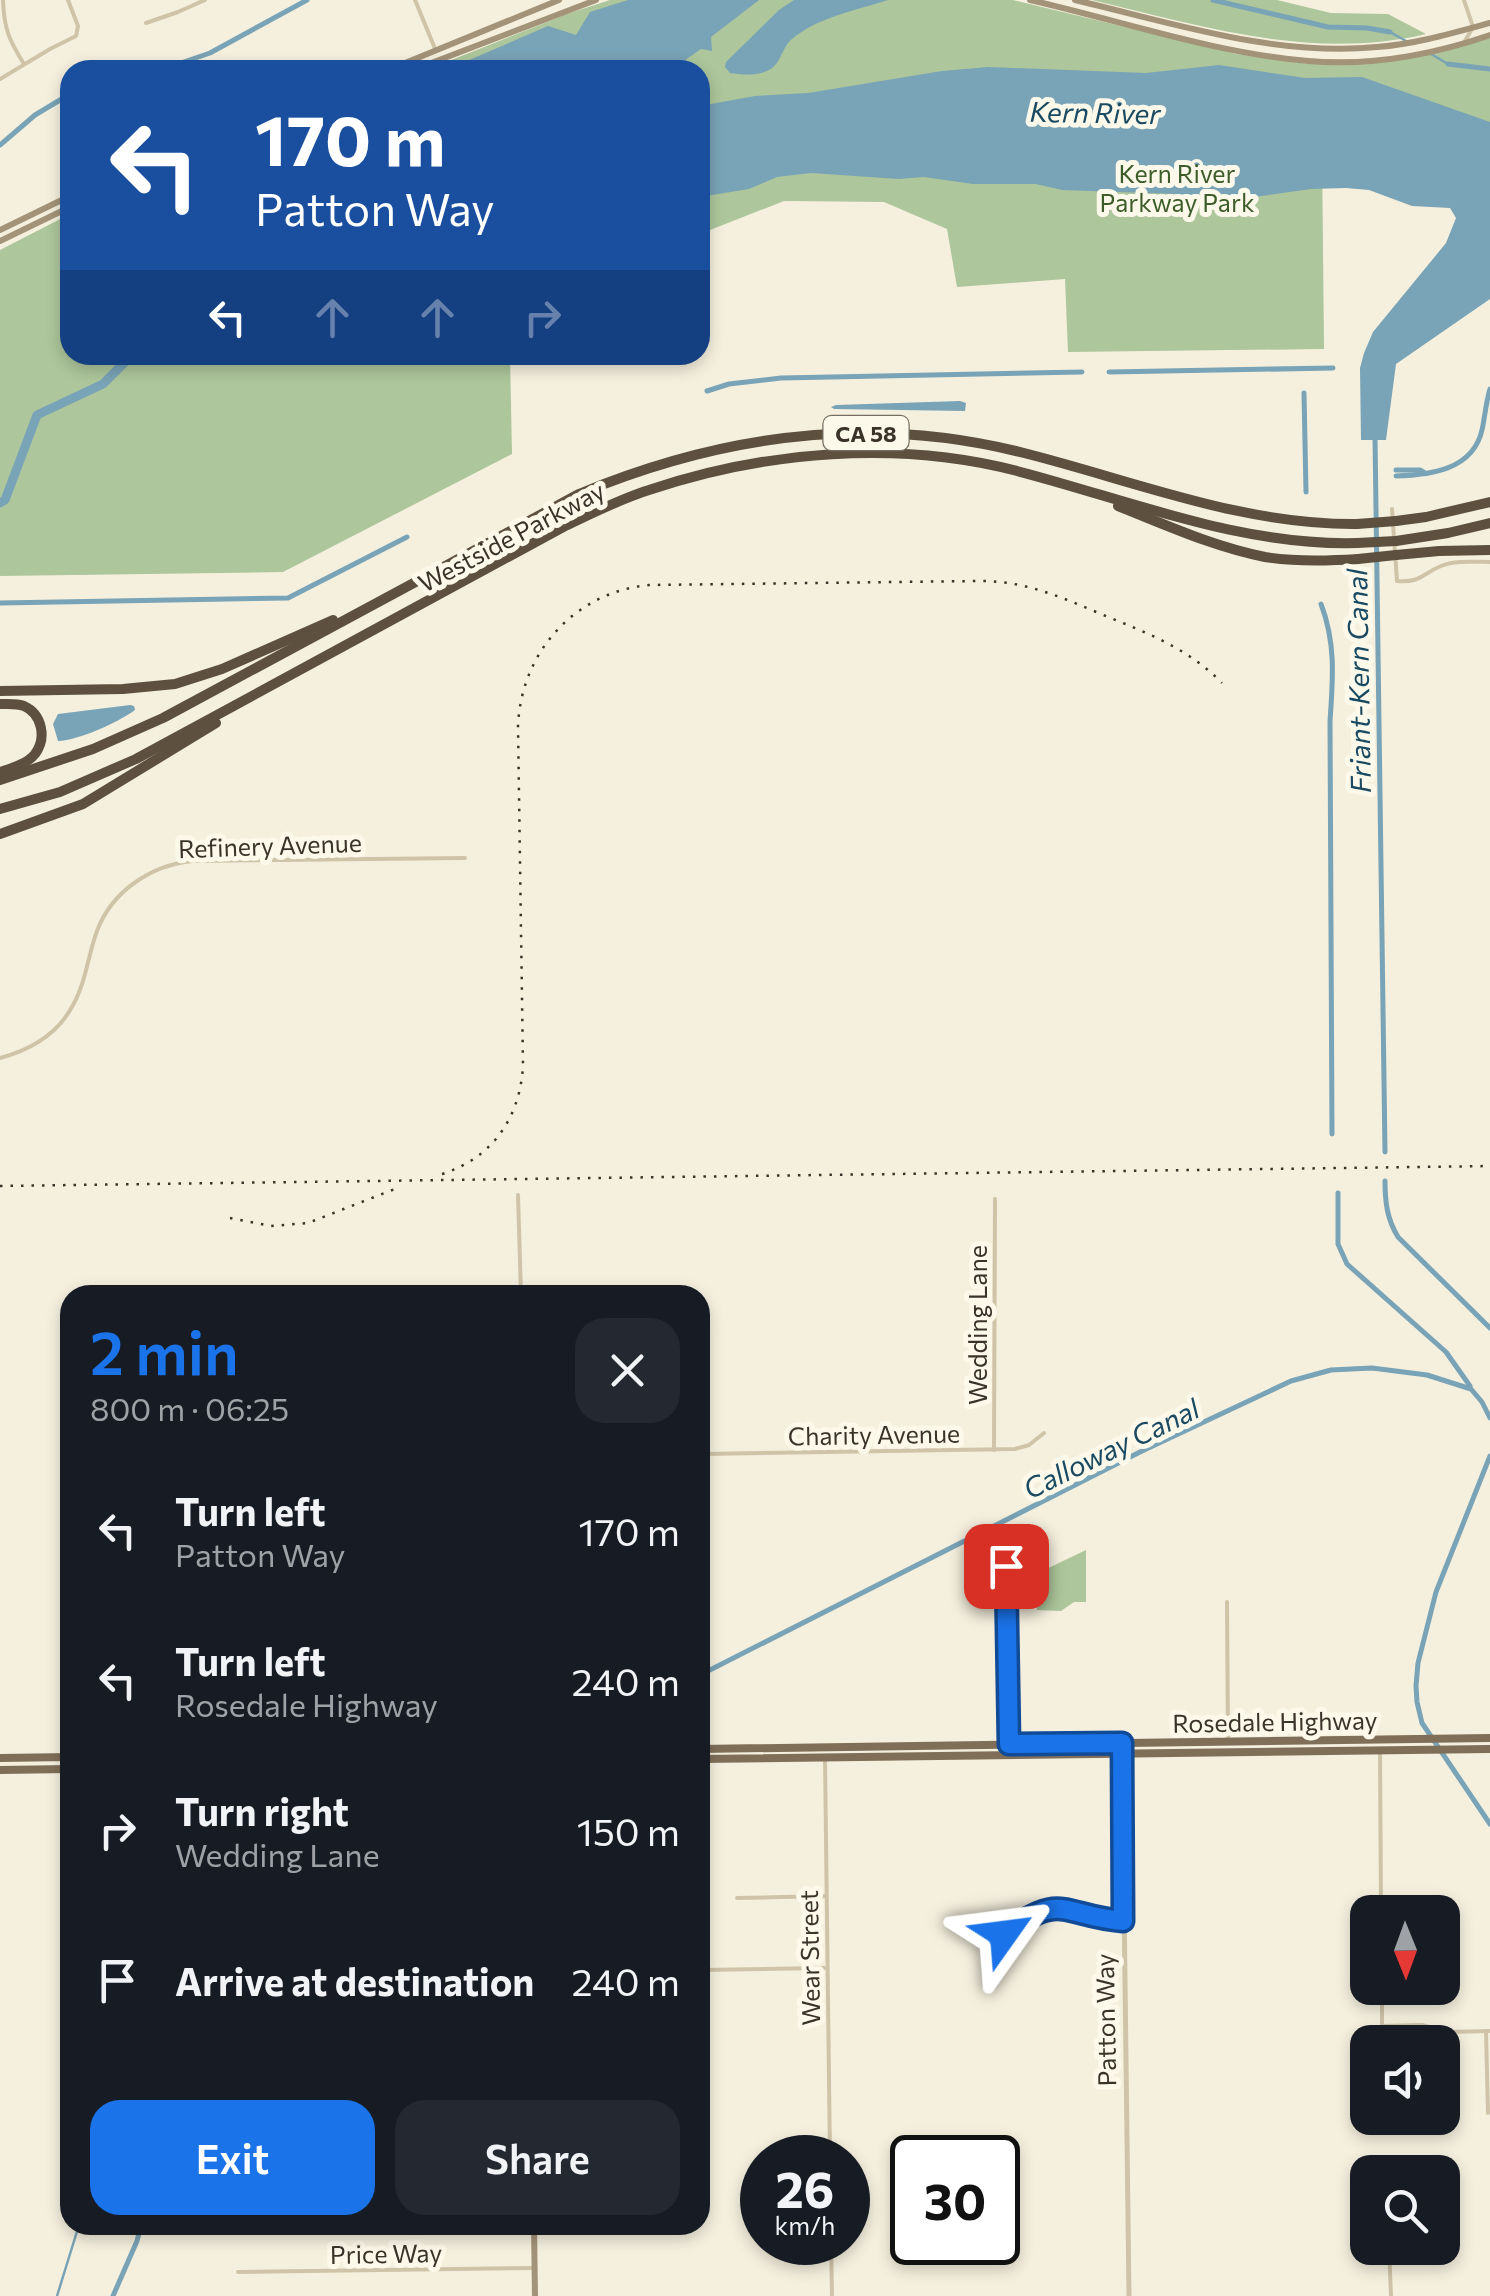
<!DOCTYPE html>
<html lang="en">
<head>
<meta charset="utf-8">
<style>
	:root { --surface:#171b24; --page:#242831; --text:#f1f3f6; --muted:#9ea1a6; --accent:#1a73e8 }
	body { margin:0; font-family:Commissioner,sans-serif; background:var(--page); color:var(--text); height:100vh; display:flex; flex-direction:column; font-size:38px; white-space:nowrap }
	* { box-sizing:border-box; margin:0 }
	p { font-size:32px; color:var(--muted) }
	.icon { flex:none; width:55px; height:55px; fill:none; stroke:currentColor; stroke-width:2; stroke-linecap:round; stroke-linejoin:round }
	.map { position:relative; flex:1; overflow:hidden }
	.panel { position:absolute; left:60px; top:1285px; width:650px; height:950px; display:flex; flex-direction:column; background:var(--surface); border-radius:30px; box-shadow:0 5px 15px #0003 }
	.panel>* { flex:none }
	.guide { position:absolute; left:60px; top:60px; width:650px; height:305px; border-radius:30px; box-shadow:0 5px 15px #0003; background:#1a4fa0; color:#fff; overflow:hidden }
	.needle { width:65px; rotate:179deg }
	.buttons { position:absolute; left:1350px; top:1895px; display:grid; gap:20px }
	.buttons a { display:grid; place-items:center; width:110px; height:110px; border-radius:20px; background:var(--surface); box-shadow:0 5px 15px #0003; font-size:50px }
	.speed { position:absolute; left:740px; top:2135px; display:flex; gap:20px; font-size:50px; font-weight:700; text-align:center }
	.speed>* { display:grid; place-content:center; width:130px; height:130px; border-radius:50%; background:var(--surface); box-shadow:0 5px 15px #0003; line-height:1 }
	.speed small { font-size:25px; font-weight:400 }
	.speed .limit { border:5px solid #111; border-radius:15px; background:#fff; color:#111 }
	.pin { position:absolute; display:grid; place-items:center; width:85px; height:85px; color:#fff; margin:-42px; border-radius:20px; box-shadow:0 5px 15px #0006 }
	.me { position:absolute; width:110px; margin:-55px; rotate:59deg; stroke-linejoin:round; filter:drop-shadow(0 0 8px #0008) }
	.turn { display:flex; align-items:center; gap:35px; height:210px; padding:0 30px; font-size:45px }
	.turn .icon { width:130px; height:130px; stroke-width:2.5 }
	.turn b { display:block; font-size:70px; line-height:85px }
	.lanes { display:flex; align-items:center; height:95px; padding:0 30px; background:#0003; justify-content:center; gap:50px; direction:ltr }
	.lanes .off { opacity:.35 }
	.round { display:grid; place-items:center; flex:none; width:105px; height:105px; border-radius:30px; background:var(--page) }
	.summary { display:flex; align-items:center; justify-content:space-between; height:170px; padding:0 30px }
	h1 { font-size:60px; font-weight:600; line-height:75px; color:var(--accent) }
	.primary-button { display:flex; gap:20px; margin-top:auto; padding:20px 30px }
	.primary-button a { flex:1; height:115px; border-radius:30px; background:var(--accent); color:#fff; font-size:40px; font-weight:600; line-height:115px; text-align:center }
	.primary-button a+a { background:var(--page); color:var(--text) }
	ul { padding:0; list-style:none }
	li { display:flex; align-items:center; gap:30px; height:150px; padding:0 30px }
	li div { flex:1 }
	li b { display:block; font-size:38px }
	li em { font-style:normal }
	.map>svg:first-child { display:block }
	.green { fill:#adc69b }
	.water { fill:#79a3b6 }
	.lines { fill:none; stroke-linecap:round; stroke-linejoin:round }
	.stream { stroke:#79a3b6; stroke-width:2.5 }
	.canal { stroke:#79a3b6; stroke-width:5 }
	.river { stroke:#79a3b6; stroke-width:9 }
	.minor { stroke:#cfc4a8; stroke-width:4 }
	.tertiary { stroke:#cfc4a8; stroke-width:5 }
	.secondary { stroke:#a39378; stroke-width:6 }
	.primary { stroke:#7f6f58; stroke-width:8 }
	.motorway { stroke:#5d503f; stroke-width:10 }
	.rail { stroke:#3b3329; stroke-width:2.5; stroke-dasharray:2.5 8; stroke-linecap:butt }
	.motorway-bridge { stroke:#5d503f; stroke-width:10 }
	.route-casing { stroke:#114b97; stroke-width:25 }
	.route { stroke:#1a73e8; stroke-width:18 }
	.labels { text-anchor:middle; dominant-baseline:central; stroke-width:10; stroke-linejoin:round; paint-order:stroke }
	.shield { fill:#fcf9eb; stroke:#756e63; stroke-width:2.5 }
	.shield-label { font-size:22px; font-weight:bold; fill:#3b3329 }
	.park-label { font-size:25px; fill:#3c5c29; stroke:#fcf9eb }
	.street-label { font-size:25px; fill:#3b3329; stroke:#fcf9eb }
	.water-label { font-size:28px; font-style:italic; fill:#194a62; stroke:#fcf9eb }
</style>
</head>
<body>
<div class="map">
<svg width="1490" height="2296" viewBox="0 0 1490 2296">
	<rect width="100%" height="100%" fill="#f5f0de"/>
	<g class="green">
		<path d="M610,0H1013L1237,54L1308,64H1364L1490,38V141L1322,150L1324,349L1068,352L1065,279L957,287L947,229L884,202L784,201L700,234V70H426L567,14Z"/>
		<path d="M1092,0H1277L1331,13L1388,14L1426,34C1312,61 1202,26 1092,0Z"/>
		<path d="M70,214V355H510L512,454L283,572L0,576V250Z"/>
		<path d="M1086,1550V1602H1074L1061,1611L1037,1610L1036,1574Z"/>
	</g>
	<g class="water">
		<path d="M628,0H759L711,37L712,51L701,49L671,70H446L548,26L576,35L590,12Z"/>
		<path d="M794,0H888C857,10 818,17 792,39C782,47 781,64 769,70C759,76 741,75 730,73L725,67L726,62L779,10Z"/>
		<path d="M1219,65L1305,78L1362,77L1490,122V299L1396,364L1386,440H1361L1360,368L1364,353L1373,332L1446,243L1456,218L1450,208L1412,206L1369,190L1346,188L1311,189L1226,201L1176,194L1062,190L1036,184H973L924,177L899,179L811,173L777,177L749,189L700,197V106L755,96L808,93L942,71L988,67L1146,73Z"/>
		<path d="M960,401L966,403L965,411L834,409L831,407L836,405Z"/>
		<path d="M130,705L134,706L135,710C117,723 79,740 58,741L53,724L58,714Z"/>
	</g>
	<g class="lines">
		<g class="stream">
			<path d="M1390,32L1406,41"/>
			<path d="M1431,54L1448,64"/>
			<path d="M57,2296L79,2225"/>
		</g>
		<g class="canal">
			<path d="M1213,0L1328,27L1367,28L1390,32"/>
			<path d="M1448,64L1490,69"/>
			<path d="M137,70L178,64L210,53L307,0"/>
			<path d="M0,145L35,115L70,94"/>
			<path d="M1109,372L1333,368"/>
			<path d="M707,391L729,384L781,378L1082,372"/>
			<path d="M1304,393L1306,492"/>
			<path d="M1375,437L1385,1152"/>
			<path d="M1396,470H1420L1425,473"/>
			<path d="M1396,476C1430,475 1473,470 1482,430C1485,416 1486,402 1490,389"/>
			<path d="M0,603L288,598L407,537"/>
			<path d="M1321,604C1336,643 1333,679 1330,721L1332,1134"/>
			<path d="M1385,1181C1385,1202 1387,1219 1398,1237L1490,1328"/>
			<path d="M1338,1193V1244L1347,1264L1446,1352L1470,1386"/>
			<path d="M1490,1456L1436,1592L1418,1663L1416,1686L1417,1702L1422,1723L1490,1824"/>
			<path d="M700,1675L1142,1451L1291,1381L1331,1370L1372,1368L1427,1375L1471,1389L1482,1402L1490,1418"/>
			<path d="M113,2296L137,2241L141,2225"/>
		</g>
		<path class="river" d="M0,503L5,500L37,415L103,384L132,355"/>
		<g class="minor">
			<path d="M3,0C4,29 9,40 24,64"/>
			<path d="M415,0L436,51"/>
			<path d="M1464,0L1473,27L1465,41"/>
			<path d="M146,23L178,12L205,0"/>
			<path d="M0,79L50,49L76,36L78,26L68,0"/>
			<path d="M1392,509L1397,581C1420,583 1422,574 1441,566C1455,560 1475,562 1490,562"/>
			<path d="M0,1058C30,1050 58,1034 73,1005C86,982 88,955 97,931C112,891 151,865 193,861L465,858"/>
			<path d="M518,1195L521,1295"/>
			<path d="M994,1450L995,1199"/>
			<path d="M700,1454L1015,1449L1029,1445L1044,1433"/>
			<path d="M1005,1567L1009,1745"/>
			<path d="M1227,1602L1228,1742"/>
			<path d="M1380,1751L1381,1912"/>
			<path d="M825,1758L830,2158"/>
			<path d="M737,1898L826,1896"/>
			<path d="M1004,1934C1063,1889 1062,1916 1123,1921"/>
			<path d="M700,1970L825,1968"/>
			<path d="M1382,1988V2026L1422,2025L1448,2032L1490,2031"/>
			<path d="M1486,2031L1488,2113"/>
			<path d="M831,2242L832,2296"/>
			<path d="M1389,2248L1391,2296"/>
			<path d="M238,2272L535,2268"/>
		</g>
		<path class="tertiary" d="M1122,1743L1129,2296"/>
		<g class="secondary">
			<path d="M1030,0C1122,21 1214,53 1308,61C1369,66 1432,55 1490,35"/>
			<path d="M1075,0C1173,23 1275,57 1377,47C1416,44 1453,33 1490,23"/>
			<path d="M388,70L559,0"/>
			<path d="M413,70L596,0"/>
			<path d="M0,230L70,196"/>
			<path d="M0,241L70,207"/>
			<path d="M534,2225L535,2296"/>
		</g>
		<g class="primary">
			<path d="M700,1749L1490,1738"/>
			<path d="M0,1758L70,1757"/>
			<path d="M700,1759L1490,1749"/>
			<path d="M0,1770L70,1769"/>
		</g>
		<g class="motorway">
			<path d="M1118,506C1166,525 1214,547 1265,557C1295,562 1327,561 1358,559"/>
			<path d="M1396,521L1426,517L1490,502"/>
			<path d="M1396,541L1448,533L1490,523"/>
			<path d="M1396,555L1439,551L1490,550"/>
			<path d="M0,691L123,689L175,684L222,669L333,620"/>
			<path d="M0,704C8,704 16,703 24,706C42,714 47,738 35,754C27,764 12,768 0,772"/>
			<path d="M0,780L93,749L163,718L579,494C723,434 872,414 1024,453C1135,481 1241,525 1357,524"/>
			<path d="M0,809L60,792L136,759L565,526C593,513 620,499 649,490C765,451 898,440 1017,471C1129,500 1239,546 1357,543"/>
			<path d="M0,834L83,804L216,723"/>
		</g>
		<g class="rail">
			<path d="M442,1174C493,1158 520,1117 523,1066L518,726C521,652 575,592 649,585L981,581C1025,581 1061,597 1101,614C1145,632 1188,648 1222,683"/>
			<path d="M0,1186L1490,1166"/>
			<path d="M230,1218L271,1226L308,1223L400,1187"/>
		</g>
		<g class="motorway-bridge">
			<path d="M1357,524L1396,521"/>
			<path d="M1357,543L1396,541"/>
			<path d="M1358,559L1396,555"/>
		</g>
	</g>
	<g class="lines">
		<defs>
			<path id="route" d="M1004,1934C1062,1890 1062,1916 1123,1921L1122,1743L1009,1744L1006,1566"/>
		</defs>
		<use href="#route" class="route-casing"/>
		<use href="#route" class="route"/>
	</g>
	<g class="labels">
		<rect class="shield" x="823.5" y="416" width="85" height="34" rx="8"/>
		<g class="shield-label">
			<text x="866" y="433">CA 58</text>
		</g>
		<g class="park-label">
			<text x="1177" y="173">Kern River<tspan x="1177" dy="29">Parkway Park</tspan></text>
		</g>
		<g class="street-label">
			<text transform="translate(511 536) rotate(-28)">Westside Parkway</text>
			<text transform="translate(270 845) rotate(-2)">Refinery Avenue</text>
			<text transform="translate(977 1325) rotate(-90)">Wedding Lane</text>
			<text transform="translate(874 1434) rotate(-1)">Charity Avenue</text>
			<text transform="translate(1275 1721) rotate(-1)">Rosedale Highway</text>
			<text transform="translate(809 1958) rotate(-91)">Wear Street</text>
			<text transform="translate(1105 2020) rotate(-91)">Patton Way</text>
			<text transform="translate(386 2253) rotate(-1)">Price Way</text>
		</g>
		<g class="water-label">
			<text transform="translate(1095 112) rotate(1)">Kern River</text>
			<text transform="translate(1358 681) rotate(-91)">Friant-Kern Canal</text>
			<text transform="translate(1111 1448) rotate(-26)">Calloway Canal</text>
		</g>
	</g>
</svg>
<div class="buttons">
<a><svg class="needle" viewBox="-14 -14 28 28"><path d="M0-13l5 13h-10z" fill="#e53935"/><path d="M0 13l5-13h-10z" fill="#9ea1a6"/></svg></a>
<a><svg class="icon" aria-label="sound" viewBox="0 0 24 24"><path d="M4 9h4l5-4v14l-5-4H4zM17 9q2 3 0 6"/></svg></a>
<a><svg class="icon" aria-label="search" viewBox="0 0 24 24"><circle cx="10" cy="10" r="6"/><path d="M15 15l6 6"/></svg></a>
</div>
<div class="speed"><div>26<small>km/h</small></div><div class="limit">30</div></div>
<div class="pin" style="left:1006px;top:1566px;background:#d93025"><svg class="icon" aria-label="arrive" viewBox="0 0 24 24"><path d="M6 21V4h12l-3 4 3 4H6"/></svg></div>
<svg class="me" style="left:1004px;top:1934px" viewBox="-20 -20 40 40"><path d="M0-17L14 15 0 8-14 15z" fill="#1a73e8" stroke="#fff" stroke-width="4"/></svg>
<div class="guide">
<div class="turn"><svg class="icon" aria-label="left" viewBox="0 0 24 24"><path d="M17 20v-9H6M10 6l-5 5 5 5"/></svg><div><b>170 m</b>Patton Way</div></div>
<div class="lanes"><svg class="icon" aria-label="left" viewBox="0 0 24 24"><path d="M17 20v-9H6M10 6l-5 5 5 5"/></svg><svg class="icon off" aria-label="ahead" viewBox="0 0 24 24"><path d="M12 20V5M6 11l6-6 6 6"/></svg><svg class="icon off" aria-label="ahead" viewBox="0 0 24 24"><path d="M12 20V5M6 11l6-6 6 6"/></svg><svg class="icon off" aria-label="right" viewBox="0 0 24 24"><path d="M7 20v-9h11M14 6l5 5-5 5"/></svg></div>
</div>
<section class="panel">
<div class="summary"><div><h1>2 min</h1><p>800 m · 06:25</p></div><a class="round"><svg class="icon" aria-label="close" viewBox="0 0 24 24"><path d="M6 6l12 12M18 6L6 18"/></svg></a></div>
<ul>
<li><svg class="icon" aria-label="left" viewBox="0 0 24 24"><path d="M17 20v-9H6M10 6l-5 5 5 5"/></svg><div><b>Turn left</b><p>Patton Way</p></div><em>170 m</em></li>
<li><svg class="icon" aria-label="left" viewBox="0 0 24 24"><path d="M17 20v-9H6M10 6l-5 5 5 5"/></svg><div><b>Turn left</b><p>Rosedale Highway</p></div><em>240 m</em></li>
<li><svg class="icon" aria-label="right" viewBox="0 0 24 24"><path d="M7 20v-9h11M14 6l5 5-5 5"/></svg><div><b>Turn right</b><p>Wedding Lane</p></div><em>150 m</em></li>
<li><svg class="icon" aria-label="arrive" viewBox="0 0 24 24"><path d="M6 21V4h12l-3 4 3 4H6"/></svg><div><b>Arrive at destination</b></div><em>240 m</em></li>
</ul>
<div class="primary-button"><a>Exit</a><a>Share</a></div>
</section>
</div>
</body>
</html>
